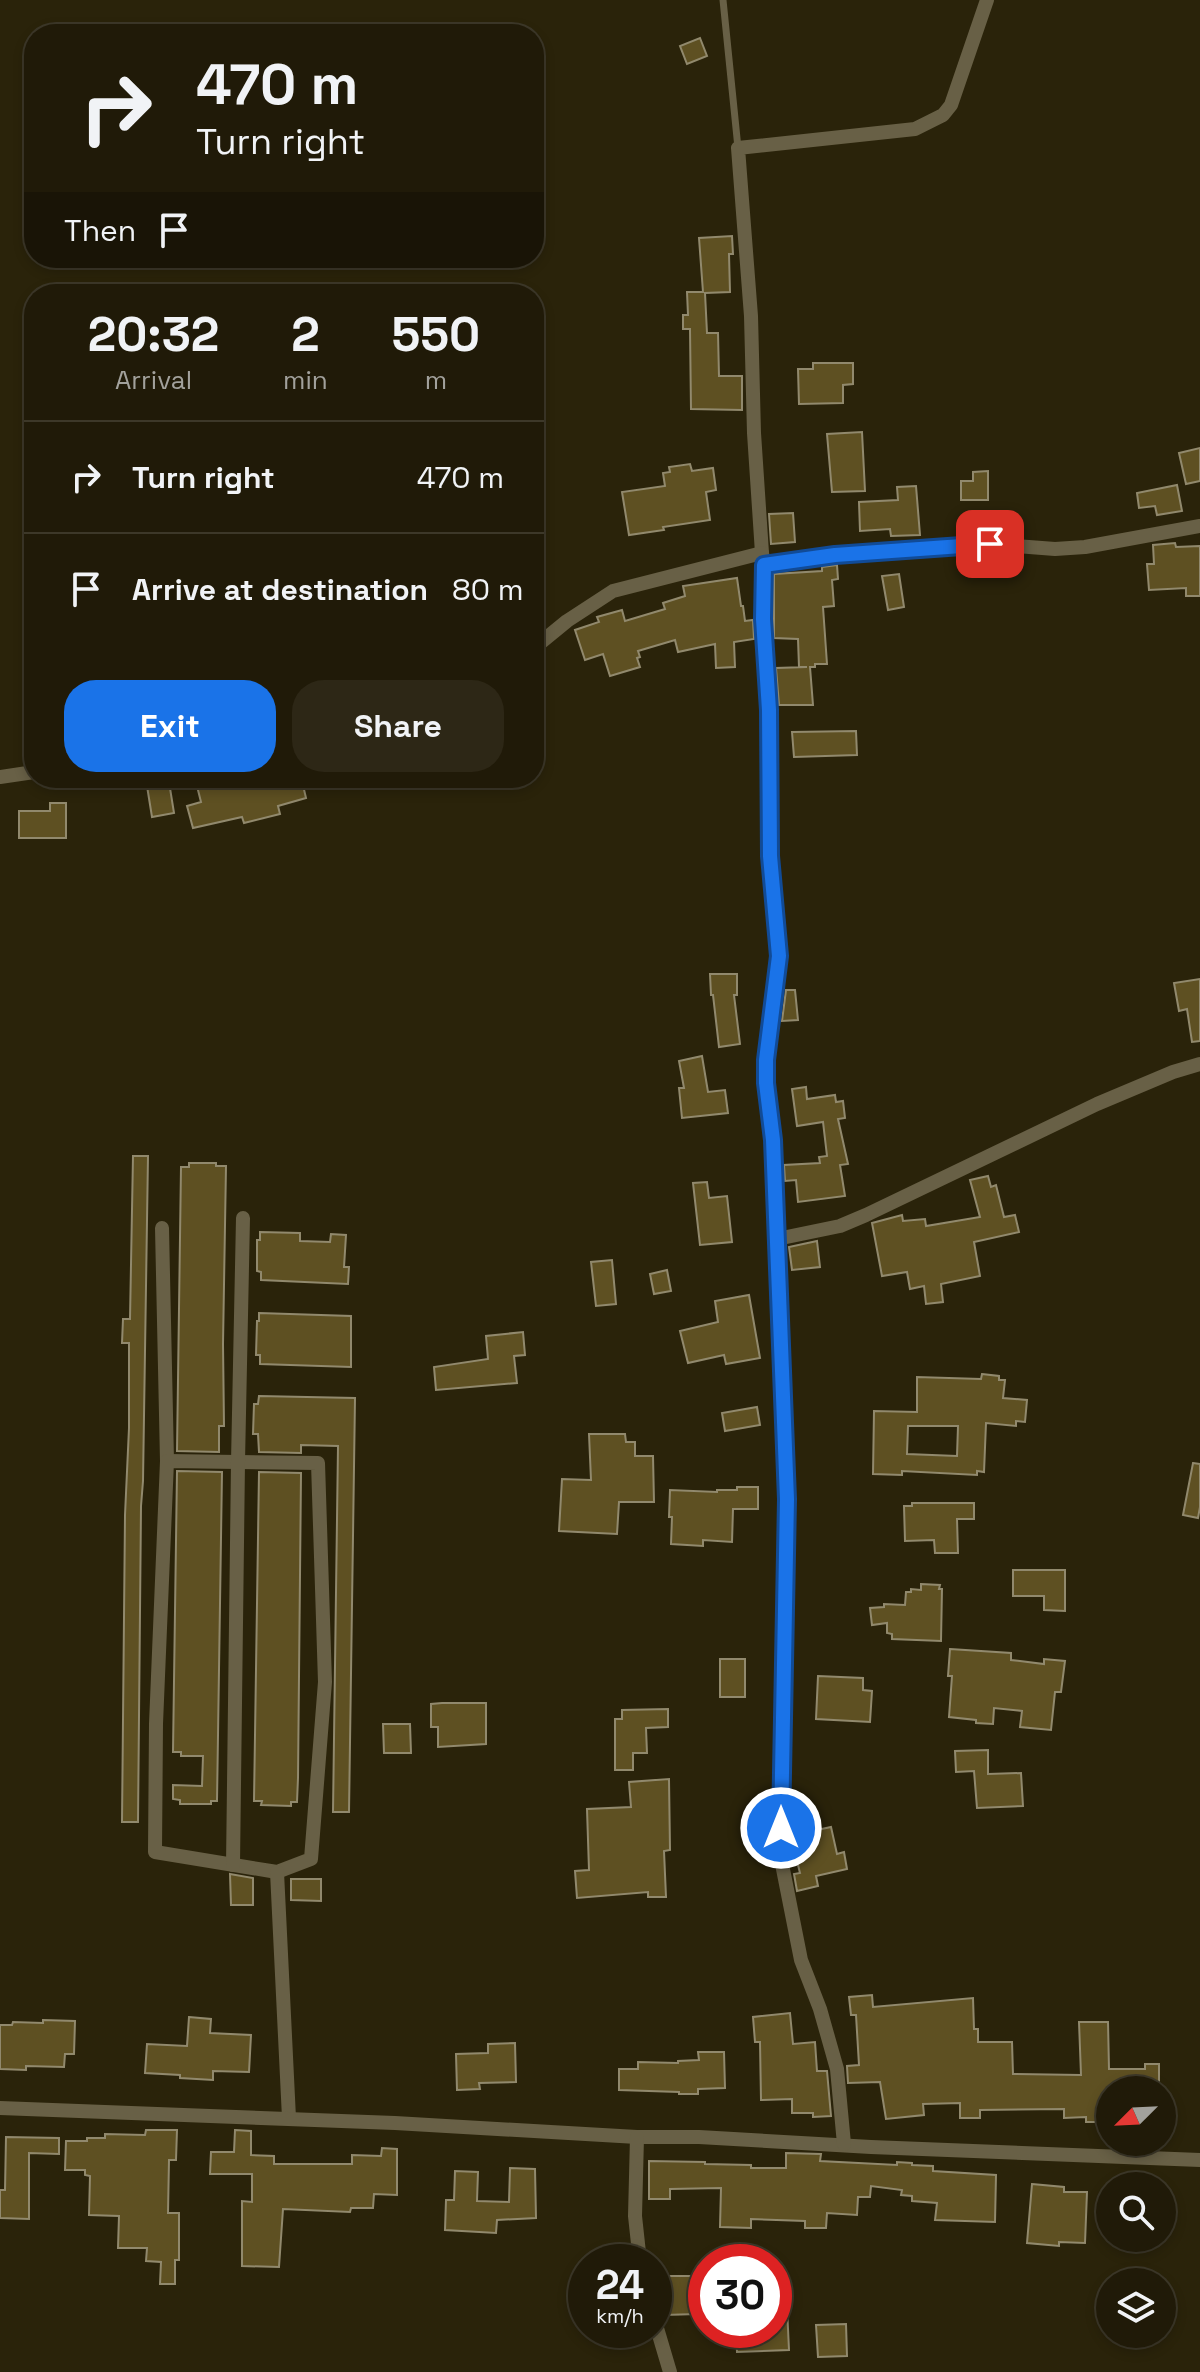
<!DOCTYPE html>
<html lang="en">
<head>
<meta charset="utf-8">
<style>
	:root { --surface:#201a08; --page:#2d2716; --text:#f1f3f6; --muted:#a2a19c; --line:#3d3829; --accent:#1a73e8 }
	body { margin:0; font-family:"Space Grotesk",sans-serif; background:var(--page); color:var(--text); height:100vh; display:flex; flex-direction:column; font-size:30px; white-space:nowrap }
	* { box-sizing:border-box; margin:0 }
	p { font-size:26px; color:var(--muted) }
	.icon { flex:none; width:44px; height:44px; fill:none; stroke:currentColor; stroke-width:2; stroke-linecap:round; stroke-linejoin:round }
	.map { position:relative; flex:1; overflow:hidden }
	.drawer { position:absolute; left:24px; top:284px; width:520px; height:504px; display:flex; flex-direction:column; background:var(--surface); border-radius:32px; box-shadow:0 4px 12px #0003,0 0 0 2px var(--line) }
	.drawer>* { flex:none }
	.hud { position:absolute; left:24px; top:24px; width:520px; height:244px; border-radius:32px; box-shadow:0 4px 12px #0003,0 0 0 2px var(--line); background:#201a08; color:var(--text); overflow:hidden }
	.needle { width:52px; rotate:246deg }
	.tools { position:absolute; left:1096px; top:2076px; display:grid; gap:16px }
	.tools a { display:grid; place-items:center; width:80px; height:80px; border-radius:50%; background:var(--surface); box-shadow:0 4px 12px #0003,0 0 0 2px var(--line); font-size:40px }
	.speed { position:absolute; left:568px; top:2244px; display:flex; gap:16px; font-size:40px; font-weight:700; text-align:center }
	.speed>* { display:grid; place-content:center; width:104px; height:104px; border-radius:50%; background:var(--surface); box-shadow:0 4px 12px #0003,0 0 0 2px var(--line); line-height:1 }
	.speed small { font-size:20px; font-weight:400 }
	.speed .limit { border:12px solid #d22; background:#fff; color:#111 }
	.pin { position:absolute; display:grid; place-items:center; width:68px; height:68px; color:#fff; margin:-34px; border-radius:16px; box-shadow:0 4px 12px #0006 }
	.me { position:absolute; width:88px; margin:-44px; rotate:0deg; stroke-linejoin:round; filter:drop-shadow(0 0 6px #0008) }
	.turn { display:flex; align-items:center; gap:28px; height:168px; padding:0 40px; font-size:36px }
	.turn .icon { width:104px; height:104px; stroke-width:2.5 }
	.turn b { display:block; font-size:56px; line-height:68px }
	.then { display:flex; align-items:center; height:76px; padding:0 40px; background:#0003; gap:16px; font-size:30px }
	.eta { display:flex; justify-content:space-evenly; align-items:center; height:136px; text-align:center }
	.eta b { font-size:48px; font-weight:600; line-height:56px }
	.cta { display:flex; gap:16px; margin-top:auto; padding:16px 40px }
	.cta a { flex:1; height:92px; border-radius:32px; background:var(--accent); color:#fff; font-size:32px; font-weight:600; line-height:92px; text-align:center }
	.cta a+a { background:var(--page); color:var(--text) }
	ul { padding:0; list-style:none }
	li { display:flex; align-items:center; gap:24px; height:112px; padding:0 40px; border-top:2px solid var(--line) }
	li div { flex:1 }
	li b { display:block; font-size:30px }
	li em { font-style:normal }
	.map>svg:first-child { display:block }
	.building { fill:#5e5022; stroke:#91896d; stroke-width:2; fill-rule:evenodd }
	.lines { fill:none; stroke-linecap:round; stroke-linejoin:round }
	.service { stroke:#686046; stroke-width:7 }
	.minor { stroke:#686046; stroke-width:14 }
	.route-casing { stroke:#114b97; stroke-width:20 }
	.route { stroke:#1a73e8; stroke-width:14 }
</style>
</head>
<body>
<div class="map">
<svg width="1200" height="2372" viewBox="0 0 1200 2372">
	<rect width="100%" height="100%" fill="#2a230a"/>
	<g class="building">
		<path d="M700,38L707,56L687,64L680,46Z"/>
		<path d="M732,236L733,254H729L730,292L705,293L707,333H718L719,376H742V410L691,409L690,329H683V315H688L687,292H703L699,238Z"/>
		<path d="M813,363H853V384L843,385V403L799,404L798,369H813Z"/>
		<path d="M862,432L865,491L832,492L827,434Z"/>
		<path d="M1200,448V481L1186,484L1179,453Z"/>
		<path d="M690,464L692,471L713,468L716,490L706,492L710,520L663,527L664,530L629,535L622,492L665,486L663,473L670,472L669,467Z"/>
		<path d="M988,471V500H961V481H973V472Z"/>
		<path d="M1177,485L1182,511L1157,515L1155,506L1139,508L1137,493Z"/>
		<path d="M916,486L920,535L891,536L890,529L860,531L859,502L898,500L897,487Z"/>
		<path d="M793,513L795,542L771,544L769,514Z"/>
		<path d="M1175,543L1176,547L1200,546V596H1186V588L1149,590L1147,564H1154L1153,545Z"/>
		<path d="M837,565L838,579L832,580L834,606L823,607L827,664H815V667H810L813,705H779L776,668L807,667H799L798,639L774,638V574L822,571V567Z"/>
		<path d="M899,574L904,607L888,610L882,576Z"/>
		<path d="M737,578L741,606H743L745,621L753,620L754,639L734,642L735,667L716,668L715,644L678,652L675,640L638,651L640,657L637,658L640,667L610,676L603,654L585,660L575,630L599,622L597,617L622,610L625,621L665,609L663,603L685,596L683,586Z"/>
		<path d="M856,731L857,755L794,757L792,732Z"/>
		<path d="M195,778H268L269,781L277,779L279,787L302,781L306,798L278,806L280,814L244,823L242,817L193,828L187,806L201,802Z"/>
		<path d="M169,782L174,813L152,817L147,786Z"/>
		<path d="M50,803H66V838H19V811H50Z"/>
		<path d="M710,974H737V995H734L740,1044L719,1047L713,995H711Z"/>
		<path d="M1200,979V1041L1192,1042L1187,1009L1179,1011L1174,983Z"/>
		<path d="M786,990H795L798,1020L782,1021Z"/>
		<path d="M702,1056L708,1092L725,1090L728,1113L682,1118L679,1088H684L679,1061Z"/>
		<path d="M806,1087L807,1099L835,1095L836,1102L843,1101L845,1118L838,1119L848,1164L840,1165L845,1196L798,1202L796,1180L785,1181L784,1165L820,1163L819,1157L827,1156L823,1122L797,1126L792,1089Z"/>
		<path d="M133,1156H148L143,1481L141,1506L138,1822H122L125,1515L129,1428V1343H122L123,1319H130Z"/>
		<path d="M189,1163H216V1166H226L223,1344L224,1426H219V1452L177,1451L181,1167H189Z"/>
		<path d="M988,1176L991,1187L996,1185L1004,1217L1015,1215L1019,1232L974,1242L980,1276L941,1284L943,1302L926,1304L924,1286L910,1289L907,1272L882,1276L872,1223L902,1215L903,1221L925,1219L926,1226L980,1217L970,1180Z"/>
		<path d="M707,1182L709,1198L727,1196L732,1242L700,1245L693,1183Z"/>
		<path d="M260,1232L300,1233V1241L330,1242L331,1234L346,1235L344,1267H349L348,1284L261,1280V1272L257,1271V1240H260Z"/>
		<path d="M817,1241L820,1267L792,1270L789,1247Z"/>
		<path d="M612,1260L616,1304L596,1306L591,1262Z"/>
		<path d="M667,1270L671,1291L654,1294L650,1274Z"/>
		<path d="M749,1295L760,1358L726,1364L724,1355L688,1363L680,1331L718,1322L715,1301Z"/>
		<path d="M259,1313L351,1316V1367L260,1364V1355H256L257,1321H259Z"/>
		<path d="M523,1332L525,1355L514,1356L517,1383L436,1390L434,1367L488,1359L486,1336Z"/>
		<path d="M982,1374L999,1376V1380H1005L1003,1398L1027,1400L1025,1422L1016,1421V1426L986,1423L984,1472L977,1471V1475L902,1471V1475L873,1474L874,1411L917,1412V1377L981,1379ZM908,1426H958L957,1456L907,1454Z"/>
		<path d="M259,1396L355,1398L349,1812H333L338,1446L301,1445V1453L259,1452L258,1434H253L254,1404H258Z"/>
		<path d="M757,1407L760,1425L725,1431L722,1413Z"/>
		<path d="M589,1434H625L626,1442H635V1456H653L654,1502H619L617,1534L559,1531L562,1479L591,1480Z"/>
		<path d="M1193,1463L1200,1464V1507L1198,1518L1183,1515Z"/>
		<path d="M177,1471L222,1472L217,1801H211V1804H180V1800L173,1799V1785L202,1786L203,1756H181V1752H173Z"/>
		<path d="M259,1472L301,1473L298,1778L297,1802H291V1806L261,1805L262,1801H254Z"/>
		<path d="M737,1487H758V1509H733L732,1542L703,1540V1546L671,1544L672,1517H669L670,1490L717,1492V1490H737Z"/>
		<path d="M912,1503H974V1519H957L958,1553H935L934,1540L905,1541L904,1506H912Z"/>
		<path d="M1013,1570H1065V1611L1044,1610V1596H1013Z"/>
		<path d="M921,1584L940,1585L939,1589H942L941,1641L892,1639V1634L887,1633V1623L872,1625L870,1608L884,1607V1604L905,1605L906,1592H911V1589L921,1590Z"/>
		<path d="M950,1649L1011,1653V1660L1044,1664V1659L1065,1661L1061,1692H1055L1051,1730L1020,1727L1022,1711L994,1708L993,1724L976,1723V1720L949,1717L952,1676H948Z"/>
		<rect x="720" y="1659" width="25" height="38"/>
		<path d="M818,1676L863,1678V1690L872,1691L870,1722L816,1719Z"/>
		<path d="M442,1703H486V1744L438,1747V1727H431V1704Z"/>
		<path d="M668,1709V1727L646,1728L647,1753H633V1770H615V1719H622V1710Z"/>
		<path d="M383,1724H410L411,1753H384Z"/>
		<path d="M988,1750V1774L1021,1773L1023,1806L977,1808L974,1771L956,1772L955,1751Z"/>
		<path d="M669,1779L670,1850L664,1851L666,1897H648V1892L577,1898L575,1871L589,1870L587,1809L631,1807L629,1782Z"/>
		<path d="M831,1827L837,1854L844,1852L847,1869L816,1876L818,1886L797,1891L794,1874L800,1873L796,1857L808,1854L803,1833Z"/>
		<path d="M230,1874L253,1878V1905H231Z"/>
		<path d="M291,1879H321V1901L291,1900Z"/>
		<path d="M872,1995L873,2007L973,1998L974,2029H978V2042H1012L1013,2074L1081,2075L1079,2022H1108L1109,2069H1145V2064H1159V2090H1109V2122H1086V2117L1064,2118V2109L980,2110V2118H960V2103L923,2104L924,2115L886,2119L880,2082L848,2083L847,2066L859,2065L856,2015H851L849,1997Z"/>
		<path d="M790,2013L793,2044L815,2042L817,2071H827L831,2116L813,2117V2113H792V2099L761,2100L760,2042H755L753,2017Z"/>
		<path d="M189,2017L211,2019L210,2033L251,2035L249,2072L213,2071V2080L180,2078V2075L145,2073L147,2044L187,2046Z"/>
		<path d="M43,2020L75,2021L74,2054H65L64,2067L26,2066V2070L0,2069V2025H12L13,2022L43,2023Z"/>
		<path d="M515,2043L516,2082L479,2083L480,2089L457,2090L456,2054L488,2053V2044Z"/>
		<path d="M698,2052H724L725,2088L698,2089V2094H679V2092L619,2090V2069H638V2062L678,2063V2061L699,2060Z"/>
		<path d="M146,2130H177L176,2160H169L168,2213H179V2260H175V2284H160L161,2262L146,2261L147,2248H118L119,2216L89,2215L90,2176L85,2175V2170H65L66,2141H87V2138H105V2134L145,2135Z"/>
		<path d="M235,2130L251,2131V2155L274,2156V2164H352V2155L381,2156L382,2148L397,2149V2195L374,2194L373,2208H351L350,2212L283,2209L279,2267L242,2266V2201L252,2202V2174H210L211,2152H234Z"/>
		<path d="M6,2137L59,2138V2154L29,2153V2219L0,2218V2190H5Z"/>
		<path d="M786,2153L821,2154L820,2161L897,2165V2162L912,2163V2165L933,2166V2171L996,2175L995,2222L935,2220L937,2203L912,2201V2196L901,2195L902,2190L871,2186L870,2197H858L857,2215L827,2213L826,2228H805V2221L751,2219V2228L720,2227L721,2188L670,2189V2199H649V2161L705,2162V2164L751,2165V2168H786Z"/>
		<path d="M510,2168L535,2169L536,2218L497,2220L496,2233L445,2230L446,2200H454L455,2171L478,2172L477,2201L509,2202Z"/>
		<path d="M1032,2184L1064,2187V2192H1087L1085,2243L1059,2242V2246L1027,2243Z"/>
		<path d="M660,2276H694L697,2314L664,2315Z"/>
		<path d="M774,2286H786L789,2350L737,2352L736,2330H774Z"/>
		<path d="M846,2324L847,2356L818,2357L816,2325Z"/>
	</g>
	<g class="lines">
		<path class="service" d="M723,0L738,148"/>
		<g class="minor">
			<path d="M764,565L762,553L754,433L751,316L738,148L915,129L943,115L951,105L987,0"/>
			<path d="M534,648L567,621L613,591L762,553"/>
			<path d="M0,777L34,772"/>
			<path d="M162,1228L167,1461"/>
			<path d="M777,1239L840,1226L866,1215L1097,1104L1173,1072L1200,1064"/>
			<path d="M167,1461L318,1463L325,1682L311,1859L277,1872L155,1852L156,1724Z"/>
			<path d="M233,1865L238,1462L243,1218"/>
			<path d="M277,1872L289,2118"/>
			<path d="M0,2108L395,2123L637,2137H699L871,2147L1200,2160"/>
			<path d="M637,2137L635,2216L640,2262"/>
			<path d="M844,2144L837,2069L820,2009L801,1960L780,1854L783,1642L787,1523L786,1427L773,1140L766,1083L768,1033L774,1005L779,956L770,856L769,710L763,619L764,565L835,555L961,545L990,544L1055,549L1085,547L1200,526"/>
			<path d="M654,2318L670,2372"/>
		</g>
	</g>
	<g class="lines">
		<defs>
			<path id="route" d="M781,1828L787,1499L773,1140L766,1083V1060L779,956L770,856L769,710L763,619L764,565L835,555L990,544"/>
		</defs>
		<use href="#route" class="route-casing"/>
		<use href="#route" class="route"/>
	</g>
</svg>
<div class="tools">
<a><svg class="needle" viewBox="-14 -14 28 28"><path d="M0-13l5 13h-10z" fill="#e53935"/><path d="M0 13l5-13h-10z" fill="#a2a19c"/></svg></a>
<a><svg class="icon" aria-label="search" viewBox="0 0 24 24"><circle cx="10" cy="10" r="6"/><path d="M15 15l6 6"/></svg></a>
<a><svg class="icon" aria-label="layers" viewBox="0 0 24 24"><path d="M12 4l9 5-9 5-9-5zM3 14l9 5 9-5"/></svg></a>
</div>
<div class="speed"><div>24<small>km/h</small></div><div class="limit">30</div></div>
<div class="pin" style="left:990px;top:544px;background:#d93025"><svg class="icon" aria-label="arrive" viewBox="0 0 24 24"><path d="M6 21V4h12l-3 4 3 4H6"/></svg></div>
<svg class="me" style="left:781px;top:1828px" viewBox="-20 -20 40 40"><circle r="17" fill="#1a73e8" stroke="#fff" stroke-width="3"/><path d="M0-11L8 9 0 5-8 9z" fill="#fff"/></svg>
<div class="hud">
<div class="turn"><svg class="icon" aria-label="right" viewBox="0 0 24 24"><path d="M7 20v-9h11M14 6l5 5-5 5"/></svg><div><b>470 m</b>Turn right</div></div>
<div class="then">Then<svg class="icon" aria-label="arrive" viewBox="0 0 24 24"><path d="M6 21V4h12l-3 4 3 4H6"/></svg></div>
</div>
<section class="drawer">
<div class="eta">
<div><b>20:32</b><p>Arrival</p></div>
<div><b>2</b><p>min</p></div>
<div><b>550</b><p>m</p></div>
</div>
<ul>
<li><svg class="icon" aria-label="right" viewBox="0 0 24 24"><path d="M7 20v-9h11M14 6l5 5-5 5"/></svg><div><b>Turn right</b></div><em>470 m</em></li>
<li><svg class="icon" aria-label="arrive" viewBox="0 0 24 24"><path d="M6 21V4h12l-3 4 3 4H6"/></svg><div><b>Arrive at destination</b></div><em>80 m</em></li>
</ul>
<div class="cta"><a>Exit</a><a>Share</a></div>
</section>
</div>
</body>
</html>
